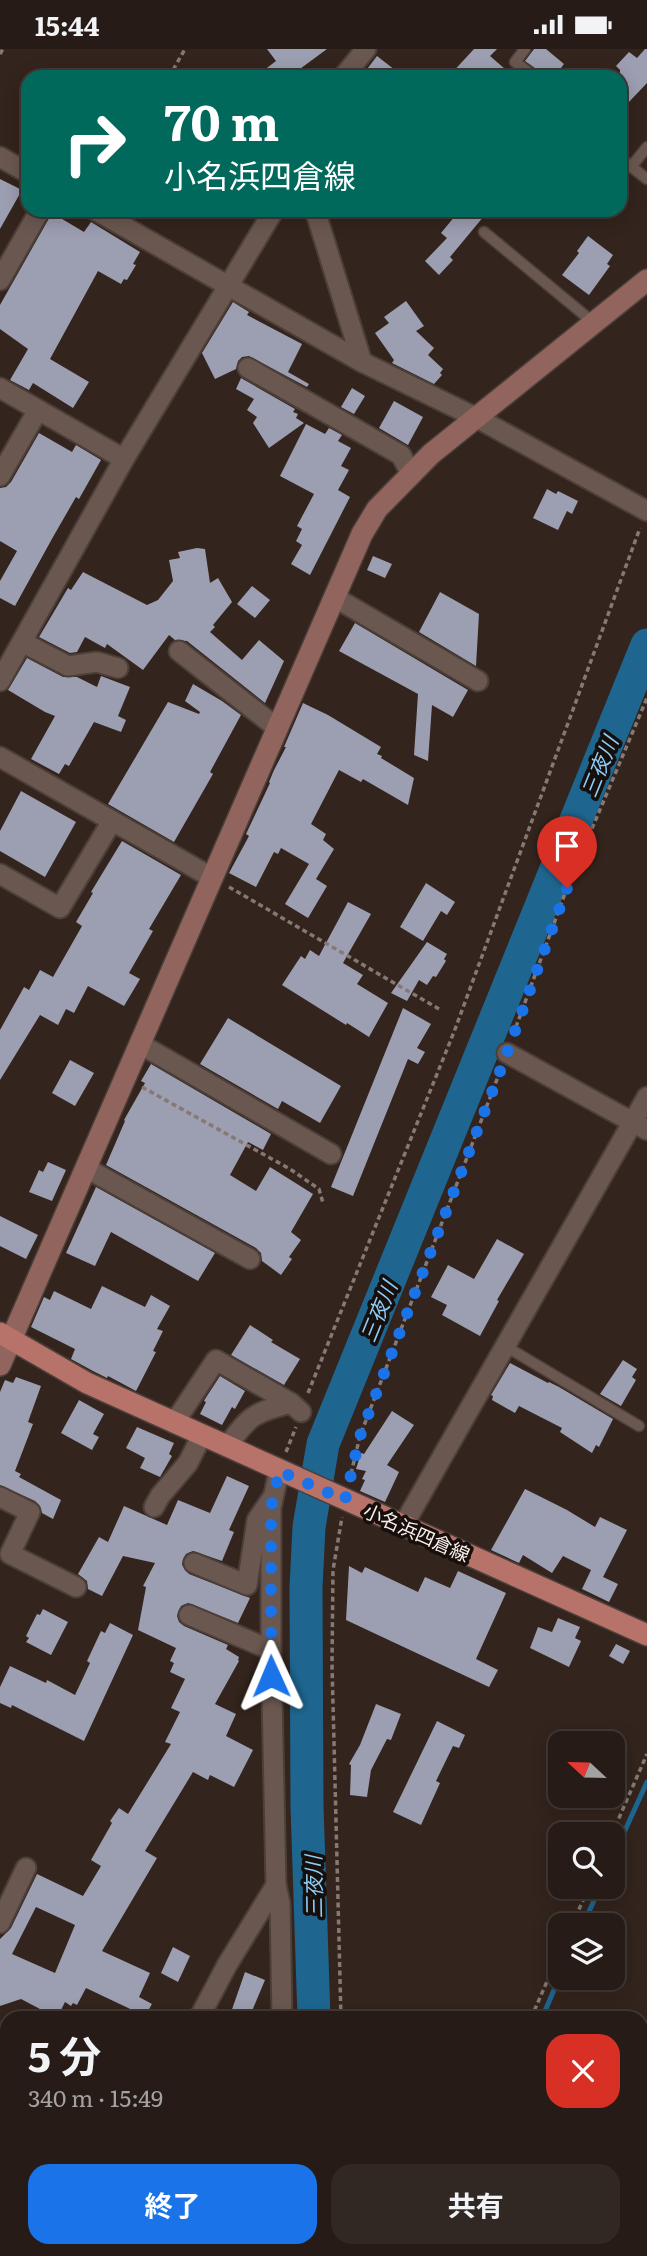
<!DOCTYPE html>
<html lang="ja">
<head>
<meta charset="utf-8">
<style>
	:root { --surface:#261b16; --page:#322823; --text:#f1f3f6; --muted:#a4a1a1; --line:#423935; --accent:#1a73e8 }
	body { margin:0; font-family:Literata,"Noto Sans JP",serif; background:var(--page); color:var(--text); height:100vh; display:flex; flex-direction:column; font-size:26px; white-space:nowrap }
	* { box-sizing:border-box; margin:0 }
	p { font-size:23px; color:var(--muted) }
	.icon { flex:none; width:38px; height:38px; fill:none; stroke:currentColor; stroke-width:2; stroke-linecap:round; stroke-linejoin:round }
	.map { position:relative; flex:1; overflow:hidden }
	.panel { position:absolute; left:0px; top:1962px; width:648px; height:247px; display:flex; flex-direction:column; background:var(--surface); border-radius:21px 21px 0 0; box-shadow:0 4px 18px #0003,0 0 0 2px var(--line) }
	.panel>* { flex:none }
	.top-card { position:absolute; left:21px; top:21px; width:606px; height:147px; border-radius:21px; box-shadow:0 4px 18px #0003,0 0 0 2px var(--line); background:#00695c; color:#fff; overflow:hidden }
	.needle { width:46px; rotate:292deg }
	.fabs { position:absolute; left:548px; top:1682px; display:grid; gap:14px }
	.fabs a { display:grid; place-items:center; width:77px; height:77px; border-radius:14px; background:var(--surface); box-shadow:0 4px 18px #0003,0 0 0 2px var(--line); font-size:35px }
	.pin { position:absolute; display:grid; place-items:center; width:60px; height:60px; color:#fff; margin:-72px -30px; border-radius:50% 50% 50% 0; rotate:-45deg; box-shadow:0 0 7px #0007 }
	.pin .icon { rotate:45deg }
	.me { position:absolute; width:77px; margin:-38px; rotate:359deg; stroke-linejoin:round; filter:drop-shadow(0 0 5px #0008) }
	.turn { display:flex; align-items:center; gap:24px; height:147px; padding:0 28px; font-size:32px }
	.turn .icon { width:91px; height:91px; stroke-width:2.5 }
	.turn b { display:block; font-size:49px; line-height:60px }
	.round { display:grid; place-items:center; flex:none; width:74px; height:74px; border-radius:21px; background:var(--page) }
	.headline { display:flex; align-items:center; justify-content:space-between; height:119px; padding:0 28px }
	h1 { font-size:42px; font-weight:700; line-height:52px }
	.primary-button { display:flex; gap:14px; margin-top:auto; padding:14px 28px }
	.primary-button a { flex:1; height:80px; border-radius:21px; background:var(--accent); color:#fff; font-size:28px; font-weight:700; line-height:80px; text-align:center }
	.primary-button a+a { background:var(--page); color:var(--text) }
	.status { display:flex; justify-content:space-between; align-items:center; height:49px; padding:0 35px; background:var(--surface); direction:ltr }
	.status svg { height:19px; fill:currentColor }
	.map>svg:first-child { display:block }
	.lines { fill:none; stroke-linecap:round; stroke-linejoin:round }
	.stream { stroke:#1e6690; stroke-width:5 }
	.river { stroke:#1e6690; stroke-width:33 }
	.building { fill:#9c9eb1; fill-rule:evenodd }
	.lane-casing { stroke:#4c3f39; stroke-width:13 }
	.street-casing { stroke:#4c3f39; stroke-width:23 }
	.secondary-casing { stroke:#4c3f39; stroke-width:24 }
	.primary-casing { stroke:#4c3f39; stroke-width:24 }
	.highway-casing { stroke:#4c3f39; stroke-width:24 }
	.path { stroke:#867973; stroke-width:3.5; stroke-dasharray:5 3.5; stroke-linecap:butt }
	.lane { stroke:#6a5850; stroke-width:10 }
	.street { stroke:#6a5850; stroke-width:19 }
	.secondary { stroke:#91655d; stroke-width:21 }
	.primary { stroke:#b7726a; stroke-width:21 }
	.highway { stroke:#eb837b; stroke-width:21 }
	.route { stroke:#1a73e8; stroke-width:12; stroke-dasharray:0 21.6 }
	.labels { text-anchor:middle; dominant-baseline:central; stroke-width:7; stroke-linejoin:round; paint-order:stroke }
	.street-label { font-size:19px; fill:#faf0eb; stroke:#160f0c }
	.water-label { font-size:21px; font-style:italic; fill:#8dcdf9; stroke:#160f0c }
</style>
</head>
<body>
<div class="status"><b>15:44</b><svg viewBox="0 0 49 12"><path d="M0 12V9h3v3zM5 12V6h3v6zM10 12V3h3v9zM15 12V0h3v12zM26 1h20v11H26zM47 4h2v5h-2z"/></svg></div>
<div class="map">
<svg width="647" height="2207" viewBox="0 0 647 2207">
	<rect width="100%" height="100%" fill="#33241d"/>
	<g class="lines">
		<g class="stream">
			<path d="M612,1810L647,1733"/>
			<path d="M583,1876L600,1838"/>
			<path d="M542,1969L560,1927"/>
			<path d="M436,2207L438,2202"/>
		</g>
		<g class="river">
			<path d="M314,1969L307,1757L306,1538L309,1478L323,1395L647,596"/>
			<path d="M263,2207L265,2202"/>
		</g>
	</g>
	<g class="building">
		<path d="M267,0H327L289,28H255L276,12Z"/>
		<path d="M474,0H497L490,7L505,20L497,28H448Z"/>
		<path d="M534,0H546L564,15L554,28H543L539,22L525,12Z"/>
		<path d="M645,0H647V34L627,55L620,48V21L616,17L629,3L637,9Z"/>
		<path d="M377,7L404,28H361Z"/>
		<path d="M0,130L22,141L0,180Z"/>
		<path d="M460,161H489L450,208L453,211L439,226L425,212L447,189L441,184Z"/>
		<path d="M52,164L84,183L91,173L140,203L133,215L136,216L127,231L124,230L121,235L98,222L50,310L89,333L73,359L33,334L29,341L10,331L28,300L0,280V256Z"/>
		<path d="M588,187L613,206L607,215L610,217L589,246L562,226L579,204L577,202Z"/>
		<path d="M406,252L424,277L416,282L434,299L428,306L443,320L440,324L442,326L434,335L392,314L394,311L375,284L389,274L384,268Z"/>
		<path d="M233,253L249,263L247,266L302,295L288,323L309,335L307,338L249,307L242,308L238,312L236,320L215,330L202,304Z"/>
		<path d="M241,329L295,360L293,363L298,365L296,369L304,374L269,399L253,374L257,368L247,361L254,350L236,340Z"/>
		<path d="M352,339L365,347L354,365L341,358Z"/>
		<path d="M394,352L423,368L408,396L379,379Z"/>
		<path d="M306,375L325,385L329,379L342,386L338,392L351,399L341,417L349,421L338,441L350,448L310,526L291,515L302,496L296,492L302,480L297,477L314,445L280,427Z"/>
		<path d="M39,384L72,403L76,396L101,411L79,450L76,448L53,488L15,557L0,549V532L17,502L0,492V439L6,438L11,433Z"/>
		<path d="M547,440L556,445L558,442L578,452L572,465L567,462L558,481L533,469Z"/>
		<path d="M197,499L205,500L210,534L218,529L232,553L213,576L215,578L210,583L242,611L259,591L284,612L265,654L187,592L175,591L169,586L143,621L107,595L105,599L85,588L77,603L70,604L39,588L68,539L71,541L83,523L147,556L158,551L173,532L169,511L180,509L178,503Z"/>
		<path d="M373,507L392,515L385,529L367,521Z"/>
		<path d="M252,537L270,551L255,569L237,555Z"/>
		<path d="M440,543L479,565L476,617L419,583Z"/>
		<path d="M355,574L468,641L453,668L432,656L428,712L414,706L418,645L339,602Z"/>
		<path d="M27,609L63,628H77L97,638L101,627L130,638L118,667L126,671L121,683L94,673L69,717L65,715L59,725L31,710L55,667L45,663L8,641Z"/>
		<path d="M193,635L222,652L241,666L210,723L213,725L174,793L108,755L168,653L199,665L200,663L185,652Z"/>
		<path d="M303,654L328,666L381,698L377,705L382,707L381,709L414,729L408,756L363,730L361,733L339,721L311,775L326,785L323,791L334,800L316,830L327,837L308,869L285,855L309,815L281,799L278,805L274,803L256,838L229,824L249,787L246,785L270,734L269,733L274,721L286,698H284Z"/>
		<path d="M21,742L76,773L45,828L0,802V782Z"/>
		<path d="M122,792L181,826L149,880L153,882L129,924L140,930L124,957L88,937L74,964L66,960L58,976L40,966L0,1031V981L24,938L29,941L40,921L53,928L82,877L76,873L93,844L91,843Z"/>
		<path d="M426,834L455,853L447,866L441,862L423,892L400,878Z"/>
		<path d="M348,853L371,865L343,914L363,926L357,935L388,954L369,988L347,974L346,976L282,936L301,907L305,910L310,901L319,907Z"/>
		<path d="M427,893L447,905L444,910L446,912L436,928L433,927L427,936L419,931L407,952L391,944Z"/>
		<path d="M403,959L431,975L417,999L425,1003L418,1015L408,1010L353,1147L331,1138Z"/>
		<path d="M228,969L341,1037L320,1074L282,1052L278,1060L200,1015Z"/>
		<path d="M70,1011L94,1024L75,1057L52,1044Z"/>
		<path d="M151,1015L271,1085L263,1101L248,1093L230,1126L256,1142L270,1118L313,1145L291,1183L301,1191L289,1208L292,1210L281,1226L262,1212L261,1204L256,1199L106,1116L125,1072L124,1071L145,1034L141,1032Z"/>
		<path d="M48,1113L66,1121L52,1152L29,1143L39,1121L43,1123Z"/>
		<path d="M96,1138L215,1204L198,1232L111,1183L95,1217L66,1204Z"/>
		<path d="M0,1167L38,1186L26,1210L0,1197Z"/>
		<path d="M497,1190L524,1205L497,1251L499,1252L480,1287L442,1266L447,1256L431,1248L448,1216L474,1230Z"/>
		<path d="M102,1237L145,1258L151,1246L170,1257L157,1280L163,1282L153,1302L156,1303L136,1342L108,1327L107,1329L93,1322L71,1310L75,1300L31,1278L44,1248L50,1251L54,1242L91,1260Z"/>
		<path d="M250,1276L273,1291L271,1293L300,1310L284,1336L231,1306Z"/>
		<path d="M623,1311L637,1320L632,1328L636,1331L621,1357L600,1345Z"/>
		<path d="M510,1314L548,1334L549,1333L559,1338L613,1370L599,1398L596,1396L592,1404L560,1383L562,1379L519,1357L515,1364L492,1351L493,1347L491,1346Z"/>
		<path d="M220,1327L245,1342L235,1360L232,1358L222,1376L200,1365L206,1353L204,1352L205,1350Z"/>
		<path d="M16,1328L41,1337L28,1373L33,1375L15,1422L21,1425L19,1428L61,1451L53,1470L42,1464L40,1457L35,1452L0,1436V1343L5,1331L13,1334Z"/>
		<path d="M79,1351L104,1365L93,1385L99,1388L92,1401L61,1384Z"/>
		<path d="M392,1362L414,1376L387,1416L399,1423L385,1453L360,1442L365,1431L362,1430L366,1422L356,1420L361,1404L364,1405Z"/>
		<path d="M137,1378L174,1394L169,1405L172,1407L160,1428L140,1419L145,1409L126,1399Z"/>
		<path d="M227,1427L249,1437L229,1481L234,1483L222,1512L193,1502L186,1505L183,1510L182,1516L189,1525L250,1549L238,1574L188,1554L181,1557L177,1567L179,1573L184,1577L228,1596L226,1600L239,1608L238,1611L239,1612L215,1655L236,1665L226,1687L253,1701L234,1738L210,1726L208,1731L193,1723L145,1802L157,1809L102,1902L150,1924L139,1948L152,1955L145,1967L86,1939L77,1956L73,1954L71,1957L65,1953L57,1969L21,1950L0,1957V1890L11,1879L37,1825L83,1847L101,1817L91,1811L112,1774L110,1772L119,1759L128,1765L171,1695L165,1693L180,1663L171,1659L185,1630L170,1623L174,1614L170,1612L176,1599L138,1581L146,1538L143,1537L155,1514L123,1507L102,1547L88,1540L87,1532L78,1525L99,1488L108,1493L124,1457L167,1476L178,1451L210,1464ZM36,1858L75,1876L55,1924L12,1905Z"/>
		<path d="M525,1440L567,1461L595,1478L600,1468L627,1481L603,1528L618,1535L609,1553L582,1540L591,1521L563,1507L552,1524L523,1506L519,1514L491,1501Z"/>
		<path d="M349,1517L362,1524L365,1518L418,1543L425,1528L450,1539L458,1522L506,1544L476,1610L498,1621L489,1638L346,1571Z"/>
		<path d="M43,1560L68,1573L51,1606L26,1593L29,1589L26,1587L37,1565L40,1566Z"/>
		<path d="M558,1569L580,1578L575,1589L581,1592L569,1618L530,1599L538,1578L552,1583Z"/>
		<path d="M110,1574L133,1586L84,1692L12,1656L11,1659L0,1654V1638L10,1617L46,1634L47,1631L75,1646L90,1614L87,1612L101,1582L105,1584Z"/>
		<path d="M616,1595L630,1602L623,1615L609,1607Z"/>
		<path d="M376,1655L401,1665L391,1691L387,1690L371,1721L367,1748L350,1746L351,1716L349,1715L360,1696Z"/>
		<path d="M437,1672L465,1686L459,1699L453,1697L436,1732L440,1734L421,1776L393,1763Z"/>
		<path d="M173,1898L190,1907L178,1933L161,1924Z"/>
		<path d="M245,1923L265,1931L249,1969H229Z"/>
	</g>
	<g class="lines">
		<defs>
			<g id="lane">
				<path d="M525,0L515,13L535,28"/>
				<path d="M620,109L647,130"/>
				<path d="M631,118L647,98"/>
				<path d="M484,183L594,274"/>
				<path d="M505,1297L639,1377"/>
			</g>
			<g id="street">
				<path d="M343,28L366,0"/>
				<path d="M0,108L28,124"/>
				<path d="M95,161L362,313"/>
				<path d="M315,161L362,313L477,369L647,462"/>
				<path d="M0,231L40,161"/>
				<path d="M248,319L401,406L411,425"/>
				<path d="M0,339L124,410"/>
				<path d="M0,427L38,361"/>
				<path d="M334,548L478,632"/>
				<path d="M22,593L68,617L97,613L118,619"/>
				<path d="M179,602L277,679"/>
				<path d="M0,632L124,410L274,161"/>
				<path d="M0,708L211,828"/>
				<path d="M0,825L60,859L112,772"/>
				<path d="M140,995L331,1105"/>
				<path d="M507,1004L647,1081"/>
				<path d="M86,1119L250,1210"/>
				<path d="M174,1374L216,1311L291,1354L301,1363"/>
				<path d="M227,1398C248,1367 255,1363 291,1354"/>
				<path d="M0,1448L30,1463L10,1505L76,1538"/>
				<path d="M154,1458L160,1447L188,1414L202,1386"/>
				<path d="M404,1475L647,1048"/>
				<path d="M194,1514L247,1536L257,1471L272,1449"/>
				<path d="M189,1566L271,1601"/>
				<path d="M276,1836L280,1854L282,1969"/>
				<path d="M0,1874L26,1819"/>
				<path d="M199,1969L227,1916L276,1836L271,1601V1459L279,1422"/>
				<path d="M485,2202L497,2207"/>
				<path d="M72,2207L74,2202"/>
			</g>
			<path id="secondary" d="M0,1316L362,485L377,460L431,405L647,231"/>
			<path id="primary" d="M0,1284L87,1334L647,1586"/>
			<g id="highway">
				<path d="M0,2001L7,2017"/>
				<path d="M88,2202L91,2207"/>
			</g>
		</defs>
		<use href="#lane" class="lane-casing"/>
		<use href="#street" class="street-casing"/>
		<use href="#secondary" class="secondary-casing"/>
		<use href="#primary" class="primary-casing"/>
		<use href="#highway" class="highway-casing"/>
		<g class="path">
			<path d="M0,5L3,0"/>
			<path d="M169,28L185,0"/>
			<path d="M229,838L439,960"/>
			<path d="M513,986L567,839L647,649"/>
			<path d="M142,1038L290,1120L319,1140L323,1154"/>
			<path d="M308,1344L454,983L640,479"/>
			<path d="M286,1403L296,1378"/>
			<path d="M349,1433L360,1387L501,1020"/>
			<path d="M612,1785L647,1705"/>
			<path d="M572,1876L589,1838"/>
			<path d="M341,1969L332,1615L333,1521L342,1468"/>
			<path d="M531,1969L560,1903"/>
			<path d="M285,2207L287,2202"/>
		</g>
		<use href="#lane" class="lane"/>
		<use href="#street" class="street"/>
		<use href="#secondary" class="secondary"/>
		<use href="#primary" class="primary"/>
		<use href="#highway" class="highway"/>
	</g>
	<g class="lines">
		<path class="route" d="M271,1627V1459L279,1422L345,1451L360,1387L507,1004L567,839"/>
	</g>
	<g class="labels">
		<g class="street-label">
			<text transform="translate(417 1483) rotate(24)">小名浜四倉線</text>
		</g>
		<g class="water-label">
			<text transform="translate(598 717) rotate(-68)">三夜川</text>
			<text transform="translate(377 1262) rotate(-68)">三夜川</text>
			<text transform="translate(312 1838) rotate(-91)">三夜川</text>
		</g>
	</g>
</svg>
<div class="fabs">
<a><svg class="needle" viewBox="-14 -14 28 28"><path d="M0-13l5 13h-10z" fill="#e53935"/><path d="M0 13l5-13h-10z" fill="#a4a1a1"/></svg></a>
<a><svg class="icon" aria-label="search" viewBox="0 0 24 24"><circle cx="10" cy="10" r="6"/><path d="M15 15l6 6"/></svg></a>
<a><svg class="icon" aria-label="layers" viewBox="0 0 24 24"><path d="M12 4l9 5-9 5-9-5zM3 14l9 5 9-5"/></svg></a>
</div>
<div class="pin" style="left:567px;top:839px;background:#d93025"><svg class="icon" aria-label="arrive" viewBox="0 0 24 24"><path d="M6 21V4h12l-3 4 3 4H6"/></svg></div>
<svg class="me" style="left:271px;top:1627px" viewBox="-20 -20 40 40"><path d="M0-17L14 15 0 8-14 15z" fill="#1a73e8" stroke="#fff" stroke-width="4"/></svg>
<div class="top-card">
<div class="turn"><svg class="icon" aria-label="right" viewBox="0 0 24 24"><path d="M7 20v-9h11M14 6l5 5-5 5"/></svg><div><b>70 m</b>小名浜四倉線</div></div>
</div>
<section class="panel">
<div class="headline"><div><h1>5 分</h1><p>340 m · 15:49</p></div><a class="round" style="background:#d93025;color:#fff"><svg class="icon" aria-label="close" viewBox="0 0 24 24"><path d="M6 6l12 12M18 6L6 18"/></svg></a></div>
<div class="primary-button"><a>終了</a><a>共有</a></div>
</section>
</div>
</body>
</html>
